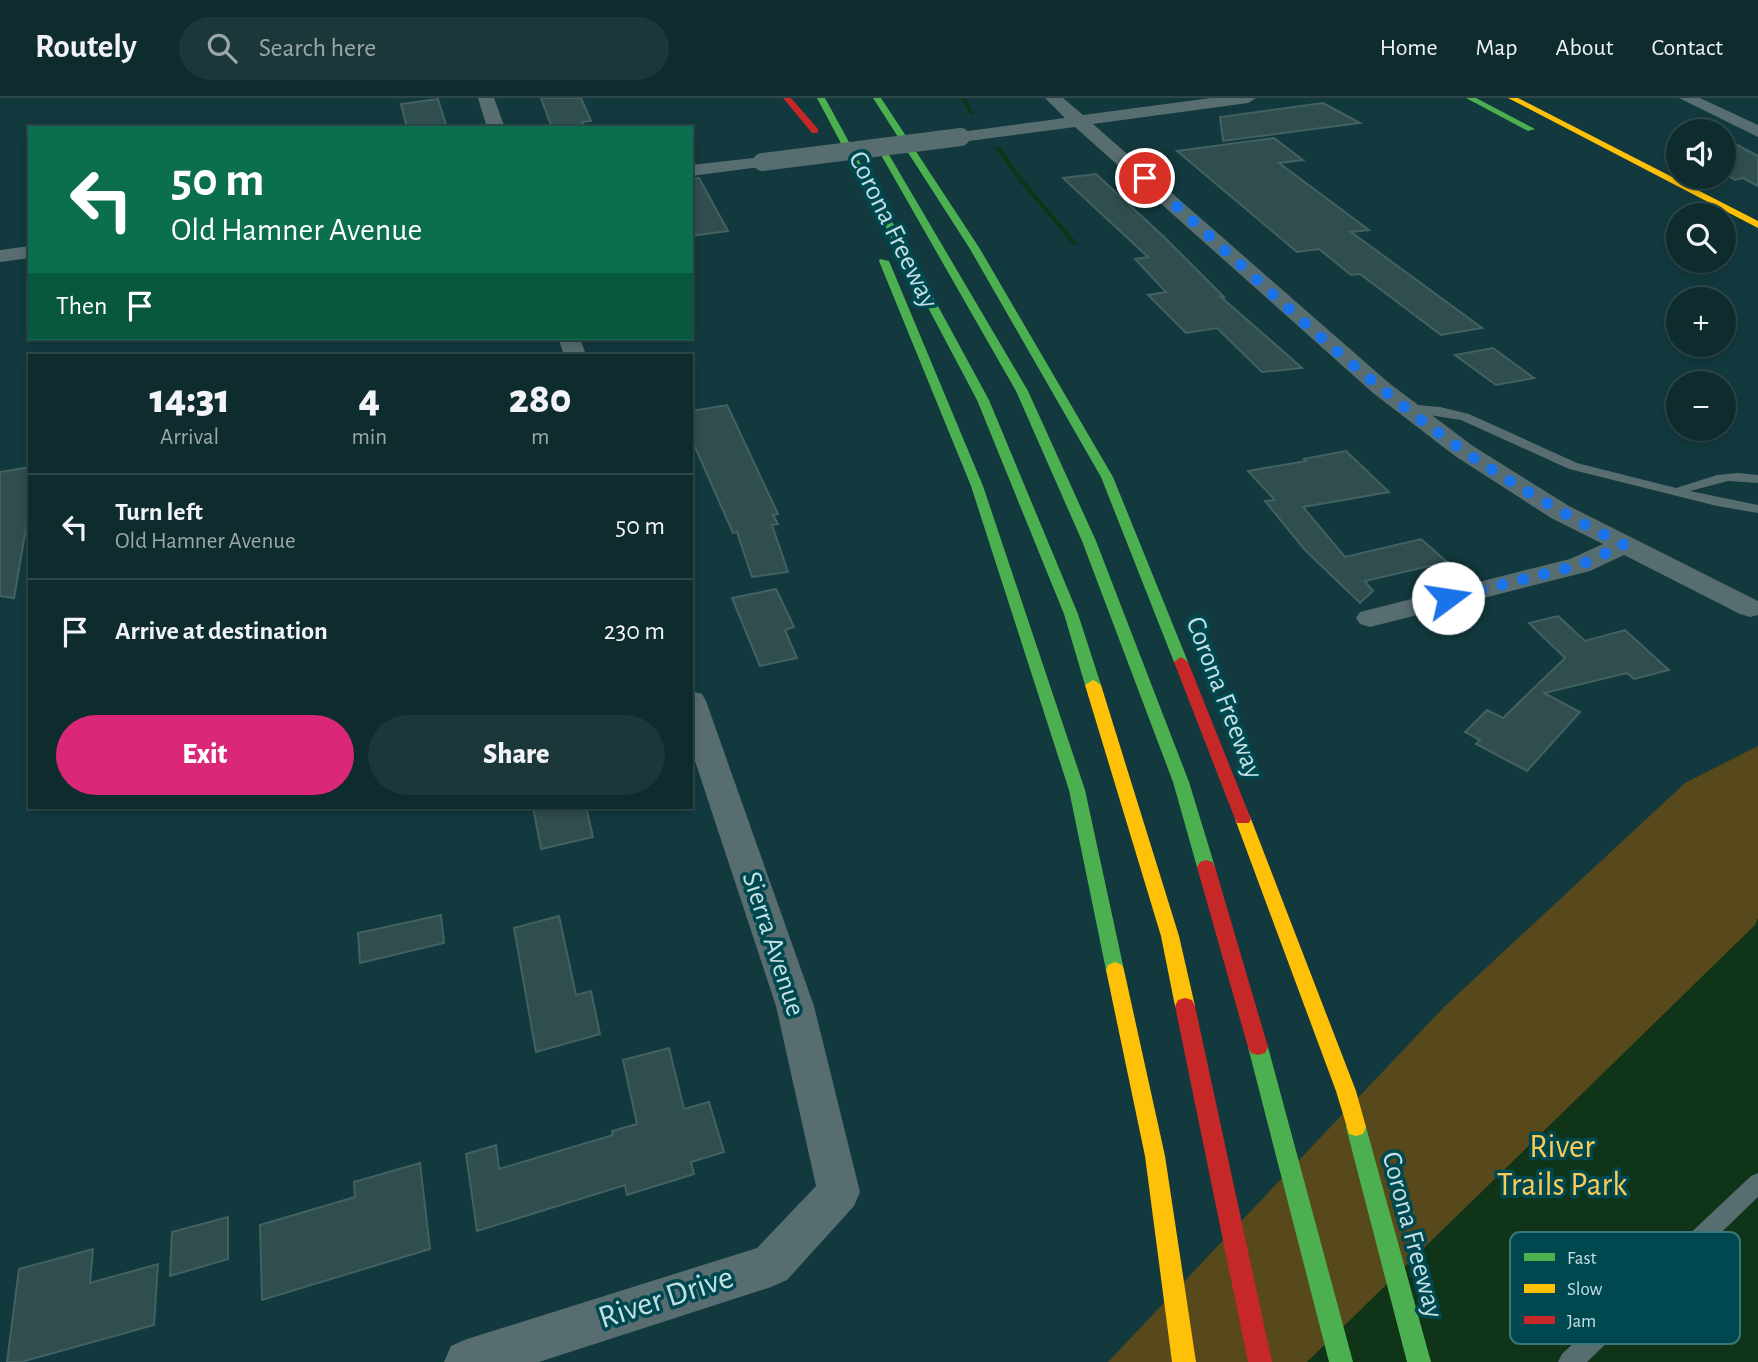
<!DOCTYPE html>
<html lang="en">
<head>
<meta charset="utf-8">
<style>
	:root { --surface:#0e2b2e; --page:#1c373a; --text:#f1f3f6; --muted:#9ba7aa; --line:#2e474a; --accent:#db2777 }
	body { margin:0; font-family:"Alegreya Sans",sans-serif; background:var(--page); color:var(--text); height:100vh; display:flex; flex-direction:column; font-size:26px; white-space:nowrap }
	* { box-sizing:border-box; margin:0 }
	p { font-size:23px; color:var(--muted) }
	.icon { flex:none; width:38px; height:38px; fill:none; stroke:currentColor; stroke-width:2; stroke-linecap:round; stroke-linejoin:round }
	.map { position:relative; flex:1; overflow:hidden }
	.drawer { position:absolute; left:28px; top:256px; width:665px; height:455px; display:flex; flex-direction:column; background:var(--surface); border-radius:0px; box-shadow:0 4px 10px #0003,0 0 0 2px var(--line) }
	.drawer>* { flex:none }
	.top-card { position:absolute; left:28px; top:28px; width:665px; height:214px; border-radius:0px; box-shadow:0 4px 10px #0003,0 0 0 2px var(--line); background:#0b6e4f; color:#fff; overflow:hidden }
	.controls { position:absolute; left:1666px; top:21px; display:grid; gap:14px }
	.controls a { display:grid; place-items:center; width:70px; height:70px; border-radius:50%; background:var(--surface); box-shadow:0 4px 10px #0003,0 0 0 2px var(--line); font-size:35px }
	.pin { position:absolute; display:grid; place-items:center; width:60px; height:60px; color:#fff; margin:-30px; border:4px solid #fff; border-radius:50%; box-shadow:0 2px 7px #0007 }
	.me { position:absolute; width:77px; margin:-38px; rotate:76deg; stroke-linejoin:round; filter:drop-shadow(0 0 5px #0008) }
	.turn { display:flex; align-items:center; gap:24px; height:147px; padding:0 28px; font-size:32px }
	.turn .icon { width:91px; height:91px; stroke-width:2.5 }
	.turn b { display:block; font-size:49px; line-height:60px }
	.then { display:flex; align-items:center; height:66px; padding:0 28px; background:#0003; gap:14px; font-size:26px }
	.eta { display:flex; justify-content:space-evenly; align-items:center; height:119px; text-align:center }
	.eta b { font-size:42px; font-weight:800; line-height:49px }
	.action { display:flex; gap:14px; margin-top:auto; padding:14px 28px }
	.action a { flex:1; height:80px; border-radius:42px; background:var(--accent); color:#fff; font-size:28px; font-weight:800; line-height:80px; text-align:center }
	.action a+a { background:var(--page); color:var(--text) }
	ul { padding:0; list-style:none }
	li { display:flex; align-items:center; gap:21px; height:105px; padding:0 28px; border-top:2px solid var(--line) }
	li div { flex:1 }
	li b { display:block; font-size:26px }
	li em { font-style:normal }
	header { display:flex; align-items:center; gap:42px; box-sizing:border-box; height:98px; padding:0 35px; background:var(--surface); border-bottom:2px solid var(--line) }
	header strong { font-size:33px }
	nav { display:flex; gap:38px; margin-inline-start:auto; font-size:24px }
	.search { width:490px; height:63px; background:var(--page); display:flex; align-items:center; gap:18px; box-sizing:border-box; padding:0 24px; border-radius:38px; color:var(--muted); font-size:26px }
	.map>svg:first-child { display:block }
	.green { fill:#57491b }
	.water { fill:#0f3418 }
	.lines { fill:none; stroke-linecap:round; stroke-linejoin:round }
	.stream { fill:#0f3418; fill-rule:evenodd }
	.building { fill:#314e4f; stroke:#446162; stroke-width:2 }
	.lane { fill:#576d70; fill-rule:evenodd }
	.street { fill:#576d70; fill-rule:evenodd }
	.fast { fill:#4caf50; fill-rule:evenodd }
	.slow { fill:#ffc107; fill-rule:evenodd }
	.jam { fill:#c62828; fill-rule:evenodd }
	.street-bridge { stroke:#576d70; stroke-width:18 }
	.route { stroke:#1a73e8; stroke-width:12; stroke-dasharray:0 21.6 }
	.labels { text-anchor:middle; dominant-baseline:central; stroke-width:7; stroke-linejoin:round; paint-order:stroke }
	.street-label { font-size:28px; fill:#c2e0e4; stroke:#004850 }
	.near-park-label { font-size:33px; fill:#fccb55; stroke:#004850 }
	.near-street-label { font-size:33px; fill:#c2e0e4; stroke:#004850 }
	.key { fill:#004850; stroke:#3a767c; stroke-width:2 }
	.key-label { font-size:19px; fill:#c2e0e4 }
</style>
</head>
<body>
<header>
<strong>Routely</strong>
<div class="search"><svg class="icon" aria-label="search" viewBox="0 0 24 24"><circle cx="10" cy="10" r="6"/><path d="M15 15l6 6"/></svg>Search here</div>
<nav><a>Home</a><a>Map</a><a>About</a><a>Contact</a></nav>
</header>
<div class="map">
<svg width="1758" height="1264" viewBox="0 0 1758 1264">
	<rect width="100%" height="100%" fill="#12393e"/>
	<path class="green" d="M1758,648V1264H1108L1443,910L1685,685Z"/>
	<path class="water" d="M1758,820V1264H1307L1755,827Z"/>
	<g class="lines">
		<g class="stream">
			<path d="M960,0H966L974,16H970Z"/>
			<path d="M996,49H1000L1023,81L1077,145V147H1073L1019,83L995,50Z"/>
		</g>
	</g>
	<g class="building">
		<path d="M541,0H581L591,23L582,24L585,30H552Z"/>
		<path d="M438,1L447,30H407L401,6Z"/>
		<path d="M1323,5L1360,25L1223,43L1220,19Z"/>
		<path d="M1274,40L1303,62L1279,65L1369,132L1351,134L1482,230L1441,237L1360,176L1351,177L1319,151L1297,154L1177,53Z"/>
		<path d="M1724,40L1758,58V88L1743,80L1735,82L1724,75Z"/>
		<path d="M1096,76L1164,139L1224,199H1221L1302,270L1262,274L1217,230L1186,235L1148,197L1166,194L1135,161L1148,159L1063,80Z"/>
		<path d="M699,80L728,133L691,138V81Z"/>
		<path d="M1493,250L1534,280L1496,287L1455,257Z"/>
		<path d="M727,307L778,416L773,417L778,426L772,427L788,474L752,479L737,434L733,435L691,340V313Z"/>
		<path d="M1346,353L1389,394L1303,409L1345,459L1421,441L1447,464L1365,483L1373,493L1360,505L1305,452L1265,403L1275,402L1248,373L1306,363L1304,361Z"/>
		<path d="M30,369V407L14,500L0,498V374Z"/>
		<path d="M776,491L794,529L785,532L797,560L760,568L732,500Z"/>
		<path d="M1558,518L1585,543L1625,532L1669,572L1634,581L1627,575L1544,595L1580,614L1527,673L1476,646L1480,642L1465,634L1487,612L1503,620L1565,560L1529,525Z"/>
		<path d="M533,709H586L593,739L541,751Z"/>
		<path d="M441,817L444,845L360,865L358,835Z"/>
		<path d="M559,818L576,897L591,893L600,936L536,954L514,830Z"/>
		<path d="M669,950L684,1011L709,1004L724,1054L691,1064L694,1076L627,1097L625,1087L477,1133L466,1056L496,1047L499,1071L613,1037L612,1033L637,1026L623,962Z"/>
		<path d="M420,1065L430,1151L262,1202L260,1127L355,1099L354,1084Z"/>
		<path d="M228,1119V1161L170,1178L172,1134Z"/>
		<path d="M93,1151L90,1185L158,1166L154,1227L21,1264H7L19,1171Z"/>
	</g>
	<g class="lines">
		<g class="lane">
			<path d="M1407,306L1440,309L1469,316L1577,365L1676,390L1717,377L1738,375L1758,377V385L1728,383L1690,393L1758,407V415L1717,408L1569,371L1461,322L1403,313V307Z"/>
			<path d="M1758,1075V1099L1587,1264H1558L1562,1256L1751,1078Z"/>
		</g>
		<g class="street">
			<path d="M478,0H494L505,30H487Z"/>
			<path d="M1045,0H1063L1083,17L1211,0H1256L1248,5L1093,26L1389,285L1473,348L1569,408L1758,503V517L1750,519L1740,516L1624,457L1590,473L1370,529L1360,526L1356,520L1360,514L1570,461L1603,446L1551,420L1455,358L1373,295L1075,29L961,44L952,39L961,34L1065,20Z"/>
			<path d="M1679,0H1700L1758,27V39Z"/>
			<path d="M762,59L768,60L771,64L768,68L691,78V67Z"/>
			<path d="M30,148V160L0,164V152Z"/>
			<path d="M558,240H580L586,257H564Z"/>
			<path d="M691,593L702,596L706,603L814,908L860,1094L854,1108L787,1182L771,1189L539,1264H444L451,1248L467,1241L757,1150L816,1088L776,908L691,651Z"/>
		</g>
		<g class="fast">
			<path d="M817,0H825L989,302L1078,516L1101,587L1098,591L1093,592L1085,587L1064,516L977,302Z"/>
			<path d="M873,0H881L980,151L1113,379L1188,564L1186,567L1181,569L1174,564L1101,379L970,151Z"/>
			<path d="M1466,0H1476L1535,31L1528,33Z"/>
			<path d="M881,47L885,50L1028,293L1096,443L1189,684L1215,769L1212,774H1200L1197,769L1173,684L1082,443L1016,293L877,50Z"/>
			<path d="M880,161L889,163L983,388L1085,692L1124,872L1122,877L1115,880L1108,877L1106,872L1069,692L971,388L879,163Z"/>
			<path d="M1258,941L1265,943L1268,949L1353,1264H1329L1248,949L1251,943Z"/>
			<path d="M1356,1020L1363,1022L1366,1029L1431,1264H1407L1346,1029L1349,1022Z"/>
		</g>
		<g class="slow">
			<path d="M1508,0H1518L1758,123V130Z"/>
			<path d="M1093,582L1101,587L1179,838L1195,908L1192,914L1185,916L1178,914L1175,908L1161,838L1085,587Z"/>
			<path d="M1243,715L1249,717L1251,721L1356,993L1366,1029L1363,1036L1356,1038L1349,1036L1336,993L1235,721L1237,717Z"/>
			<path d="M1115,864L1122,867L1124,872L1165,1058L1196,1264H1172L1145,1058L1106,872L1108,867Z"/>
		</g>
		<g class="jam">
			<path d="M783,0H791L818,31V35H812Z"/>
			<path d="M1181,559L1188,564L1251,721L1249,725H1237L1235,721L1174,564Z"/>
			<path d="M1206,762L1212,764L1215,769L1268,949L1265,955L1258,957L1251,955L1248,949L1197,769L1200,764Z"/>
			<path d="M1185,900L1192,902L1195,908L1272,1264H1248L1175,908L1178,902Z"/>
		</g>
		<path class="street-bridge" d="M762,64L961,39"/>
	</g>
	<g class="lines">
		<path class="route" d="M1145,80C1248,171 1351,275 1464,353C1515,388 1569,419 1624,447L1580,467L1448,500"/>
	</g>
	<g class="labels">
		<g class="street-label">
			<text transform="translate(893 132) rotate(64)">Corona Freeway</text>
			<text transform="translate(1224 600) rotate(69)">Corona Freeway</text>
			<text transform="translate(773 846) rotate(72)">Sierra Avenue</text>
			<text transform="translate(1412 1137) rotate(75)">Corona Freeway</text>
		</g>
		<g class="near-park-label">
			<text x="1562" y="1049">River<tspan x="1562" dy="38">Trails Park</tspan></text>
		</g>
		<g class="near-street-label">
			<text transform="translate(666 1200) rotate(-18)">River Drive</text>
		</g>
	</g>
	<rect x="1510" y="1134" width="230" height="112" rx="10" class="key"/>
	<rect x="1524" y="1155" width="31" height="8" fill="#4caf50"/>
	<rect x="1524" y="1186" width="31" height="9" fill="#ffc107"/>
	<rect x="1524" y="1218" width="31" height="8" fill="#c62828"/>
	<g class="key-label">
		<text x="1567" y="1166">Fast</text>
		<text x="1567" y="1197">Slow</text>
		<text x="1567" y="1229">Jam</text>
	</g>
</svg>
<div class="controls">
<a><svg class="icon" aria-label="sound" viewBox="0 0 24 24"><path d="M4 9h4l5-4v14l-5-4H4zM17 9q2 3 0 6"/></svg></a>
<a><svg class="icon" aria-label="search" viewBox="0 0 24 24"><circle cx="10" cy="10" r="6"/><path d="M15 15l6 6"/></svg></a>
<a>+</a>
<a>−</a>
</div>
<div class="pin" style="left:1145px;top:80px;background:#d93025"><svg class="icon" aria-label="arrive" viewBox="0 0 24 24"><path d="M6 21V4h12l-3 4 3 4H6"/></svg></div>
<svg class="me" style="left:1448px;top:500px" viewBox="-20 -20 40 40"><circle r="19" fill="#fff"/><path d="M0-13L10 11 0 6-10 11z" fill="#1a73e8"/></svg>
<div class="top-card">
<div class="turn"><svg class="icon" aria-label="left" viewBox="0 0 24 24"><path d="M17 20v-9H6M10 6l-5 5 5 5"/></svg><div><b>50 m</b>Old Hamner Avenue</div></div>
<div class="then">Then<svg class="icon" aria-label="arrive" viewBox="0 0 24 24"><path d="M6 21V4h12l-3 4 3 4H6"/></svg></div>
</div>
<section class="drawer">
<div class="eta">
<div><b>14:31</b><p>Arrival</p></div>
<div><b>4</b><p>min</p></div>
<div><b>280</b><p>m</p></div>
</div>
<ul>
<li><svg class="icon" aria-label="left" viewBox="0 0 24 24"><path d="M17 20v-9H6M10 6l-5 5 5 5"/></svg><div><b>Turn left</b><p>Old Hamner Avenue</p></div><em>50 m</em></li>
<li><svg class="icon" aria-label="arrive" viewBox="0 0 24 24"><path d="M6 21V4h12l-3 4 3 4H6"/></svg><div><b>Arrive at destination</b></div><em>230 m</em></li>
</ul>
<div class="action"><a>Exit</a><a>Share</a></div>
</section>
</div>
</body>
</html>
